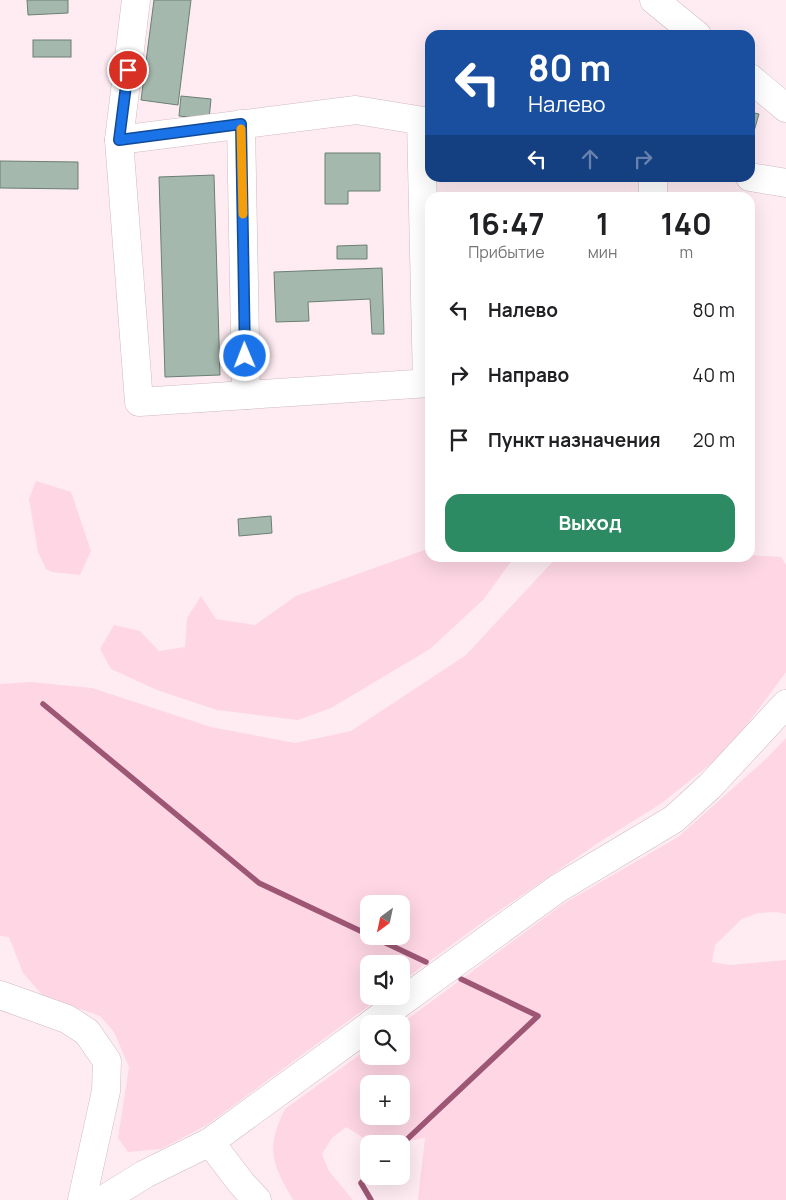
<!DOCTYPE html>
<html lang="ru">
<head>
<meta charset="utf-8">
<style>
	:root { --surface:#fff; --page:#f6f6f6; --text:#202124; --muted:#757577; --accent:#2c8b63 }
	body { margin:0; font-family:Manrope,sans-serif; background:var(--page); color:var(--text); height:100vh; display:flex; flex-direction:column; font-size:19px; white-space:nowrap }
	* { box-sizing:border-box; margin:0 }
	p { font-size:16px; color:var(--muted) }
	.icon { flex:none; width:28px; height:28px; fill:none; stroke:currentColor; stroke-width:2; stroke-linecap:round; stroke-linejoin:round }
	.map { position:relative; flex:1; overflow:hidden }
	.side { position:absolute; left:425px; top:192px; width:330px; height:370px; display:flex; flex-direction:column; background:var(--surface); border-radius:15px; box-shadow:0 5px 20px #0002 }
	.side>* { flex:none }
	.guide { position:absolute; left:425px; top:30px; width:330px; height:152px; border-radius:15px; box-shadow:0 5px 20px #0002; background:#1a4fa0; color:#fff; overflow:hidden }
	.needle { width:32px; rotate:213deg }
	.fabs { position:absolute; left:360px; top:895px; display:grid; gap:10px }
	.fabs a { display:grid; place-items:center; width:50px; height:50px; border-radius:10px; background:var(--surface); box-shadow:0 5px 20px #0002; font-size:25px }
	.pin { position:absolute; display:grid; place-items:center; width:42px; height:42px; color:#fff; margin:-21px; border:2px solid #fff; border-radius:50%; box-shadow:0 1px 5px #0007 }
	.me { position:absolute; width:55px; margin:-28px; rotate:359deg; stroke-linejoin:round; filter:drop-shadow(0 0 4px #0008) }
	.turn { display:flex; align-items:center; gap:18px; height:105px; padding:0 20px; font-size:22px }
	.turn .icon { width:65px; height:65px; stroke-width:2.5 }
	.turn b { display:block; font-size:35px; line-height:42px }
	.lanes { display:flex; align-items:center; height:48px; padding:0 20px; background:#0003; justify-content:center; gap:25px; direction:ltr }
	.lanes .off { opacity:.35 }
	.eta { display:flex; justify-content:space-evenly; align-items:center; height:85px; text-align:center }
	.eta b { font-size:30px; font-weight:700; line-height:35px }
	.button { display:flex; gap:10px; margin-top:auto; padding:10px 20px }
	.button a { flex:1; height:58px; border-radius:15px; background:var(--accent); color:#fff; font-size:20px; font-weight:700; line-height:58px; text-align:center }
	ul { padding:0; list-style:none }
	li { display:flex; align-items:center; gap:15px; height:65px; padding:0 20px }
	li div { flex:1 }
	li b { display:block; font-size:19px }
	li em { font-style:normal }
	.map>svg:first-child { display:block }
	.green { fill:#fed6e4; fill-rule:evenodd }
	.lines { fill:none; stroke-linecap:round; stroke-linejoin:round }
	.stream { stroke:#9d5774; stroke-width:5.5 }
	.building { fill:#a4b8ad; stroke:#6b7f74 }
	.minor-casing { stroke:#d0bac1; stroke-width:29 }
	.minor { stroke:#fff; stroke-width:28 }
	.route-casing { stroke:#114b97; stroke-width:12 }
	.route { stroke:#1a73e8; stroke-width:9 }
	.slow { stroke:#f59e0b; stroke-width:9 }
</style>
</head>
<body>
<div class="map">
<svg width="786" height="1200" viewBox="0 0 786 1200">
	<rect width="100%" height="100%" fill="#ffecf3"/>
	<g class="green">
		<path d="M36,481L71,492L91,551L80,575L52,572L46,569L38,552L29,499Z"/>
		<path d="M430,548V558H512V560L484,599L430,649L331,708L298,720L217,710L157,690L111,669L100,649L114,625L140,631L159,651L185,647L187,618L201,596L216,619L255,625L296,596Z"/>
		<path d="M750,555L781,557L786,565V672L729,749L662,803L598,843L483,922L401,982V964H369V996H382L207,1125L161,1149L128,1152L118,1138L129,1067L114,1032L100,1016L43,996L23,973L9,937L0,936V684L31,682L92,688L211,727L295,743L351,731L466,655L556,558H750ZM369,904H401V936H369Z"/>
		<path d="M786,738V914L776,912L758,913L742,919L715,945L712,962L730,965L786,960V1200H418L425,1138C409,1140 394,1146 378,1144C367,1142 355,1132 346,1127L332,1138L322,1154L329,1171L353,1200H293C272,1163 265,1150 285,1109L369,1048V1056H401V1024L563,904L678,837L766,759ZM369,1084H401V1116H369Z"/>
	</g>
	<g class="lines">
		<g class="stream">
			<path d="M43,704L259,883L369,935"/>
			<path d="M371,936L426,962"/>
			<path d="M401,1145L538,1016L461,979"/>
			<path d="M369,1175L361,1183L371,1200"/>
		</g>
	</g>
	<g class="building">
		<path d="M27,0H68V13L28,15Z"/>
		<path d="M154,0H191L178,105L141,100Z"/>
		<rect x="33" y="40" width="38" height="17"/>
		<path d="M181,96L211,99L209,119L179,116Z"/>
		<path d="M750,112L759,114L750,145Z"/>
		<path d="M325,153H380V191H348V204H325Z"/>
		<path d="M0,161L78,162V189L0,188Z"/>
		<path d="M214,175L220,375L165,377L159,177Z"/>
		<path d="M367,245V259H337V246Z"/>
		<path d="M382,268L384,334H372L370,299L308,302L309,321L276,322L274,272Z"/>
		<path d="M271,516L272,533L239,536L238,519Z"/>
	</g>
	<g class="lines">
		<defs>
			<g id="minor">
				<path d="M136,0L119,140L356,110L430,122"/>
				<path d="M654,0L697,35"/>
				<path d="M750,78L786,108"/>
				<path d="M421,121L427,383"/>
				<path d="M241,124L246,395"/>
				<path d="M119,140L139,402L430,383"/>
				<path d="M750,177L786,183"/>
				<path d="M653,178V198"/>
				<path d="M0,995L67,1019L87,1032L107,1061L106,1091L82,1200"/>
				<path d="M371,1024L557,889L674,819L710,786L786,704"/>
				<path d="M210,1142L242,1184L257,1200"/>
				<path d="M103,1200L145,1174L210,1142L369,1026"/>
			</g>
		</defs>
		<use href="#minor" class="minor-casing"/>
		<use href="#minor" class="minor"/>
	</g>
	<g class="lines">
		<defs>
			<path id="route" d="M128,70L119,140L241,124L245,356"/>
		</defs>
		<use href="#route" class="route-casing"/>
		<use href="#route" class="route"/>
		<path class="slow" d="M241,129L243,214"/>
	</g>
</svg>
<div class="fabs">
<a><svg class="needle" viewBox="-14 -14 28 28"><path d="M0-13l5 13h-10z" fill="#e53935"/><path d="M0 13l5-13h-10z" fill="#757577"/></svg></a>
<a><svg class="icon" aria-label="sound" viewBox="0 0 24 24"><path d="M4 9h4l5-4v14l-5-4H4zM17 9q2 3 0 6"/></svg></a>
<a><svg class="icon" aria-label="search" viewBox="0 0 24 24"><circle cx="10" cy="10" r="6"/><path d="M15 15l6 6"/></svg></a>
<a>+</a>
<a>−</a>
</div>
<div class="pin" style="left:128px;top:70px;background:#d93025"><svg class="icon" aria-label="arrive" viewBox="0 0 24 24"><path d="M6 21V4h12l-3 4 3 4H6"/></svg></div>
<svg class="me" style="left:245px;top:356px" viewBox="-20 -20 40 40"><circle r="17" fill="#1a73e8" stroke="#fff" stroke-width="3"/><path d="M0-11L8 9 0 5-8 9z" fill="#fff"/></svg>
<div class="guide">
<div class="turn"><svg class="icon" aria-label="left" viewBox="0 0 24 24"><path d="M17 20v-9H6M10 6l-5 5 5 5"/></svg><div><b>80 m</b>Налево</div></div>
<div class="lanes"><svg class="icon" aria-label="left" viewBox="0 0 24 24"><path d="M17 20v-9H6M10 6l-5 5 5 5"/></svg><svg class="icon off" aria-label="ahead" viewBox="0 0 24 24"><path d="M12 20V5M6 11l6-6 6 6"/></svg><svg class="icon off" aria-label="right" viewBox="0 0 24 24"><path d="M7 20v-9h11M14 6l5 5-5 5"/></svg></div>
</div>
<section class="side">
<div class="eta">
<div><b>16:47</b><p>Прибытие</p></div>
<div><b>1</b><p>мин</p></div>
<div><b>140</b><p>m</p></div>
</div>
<ul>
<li><svg class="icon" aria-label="left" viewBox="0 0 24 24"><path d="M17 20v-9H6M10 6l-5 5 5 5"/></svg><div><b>Налево</b></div><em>80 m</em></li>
<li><svg class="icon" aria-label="right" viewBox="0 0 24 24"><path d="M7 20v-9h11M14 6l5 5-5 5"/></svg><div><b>Направо</b></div><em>40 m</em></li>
<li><svg class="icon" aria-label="arrive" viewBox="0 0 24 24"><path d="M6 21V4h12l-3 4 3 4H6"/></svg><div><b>Пункт назначения</b></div><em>20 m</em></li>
</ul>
<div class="button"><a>Выход</a></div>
</section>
</div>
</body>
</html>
